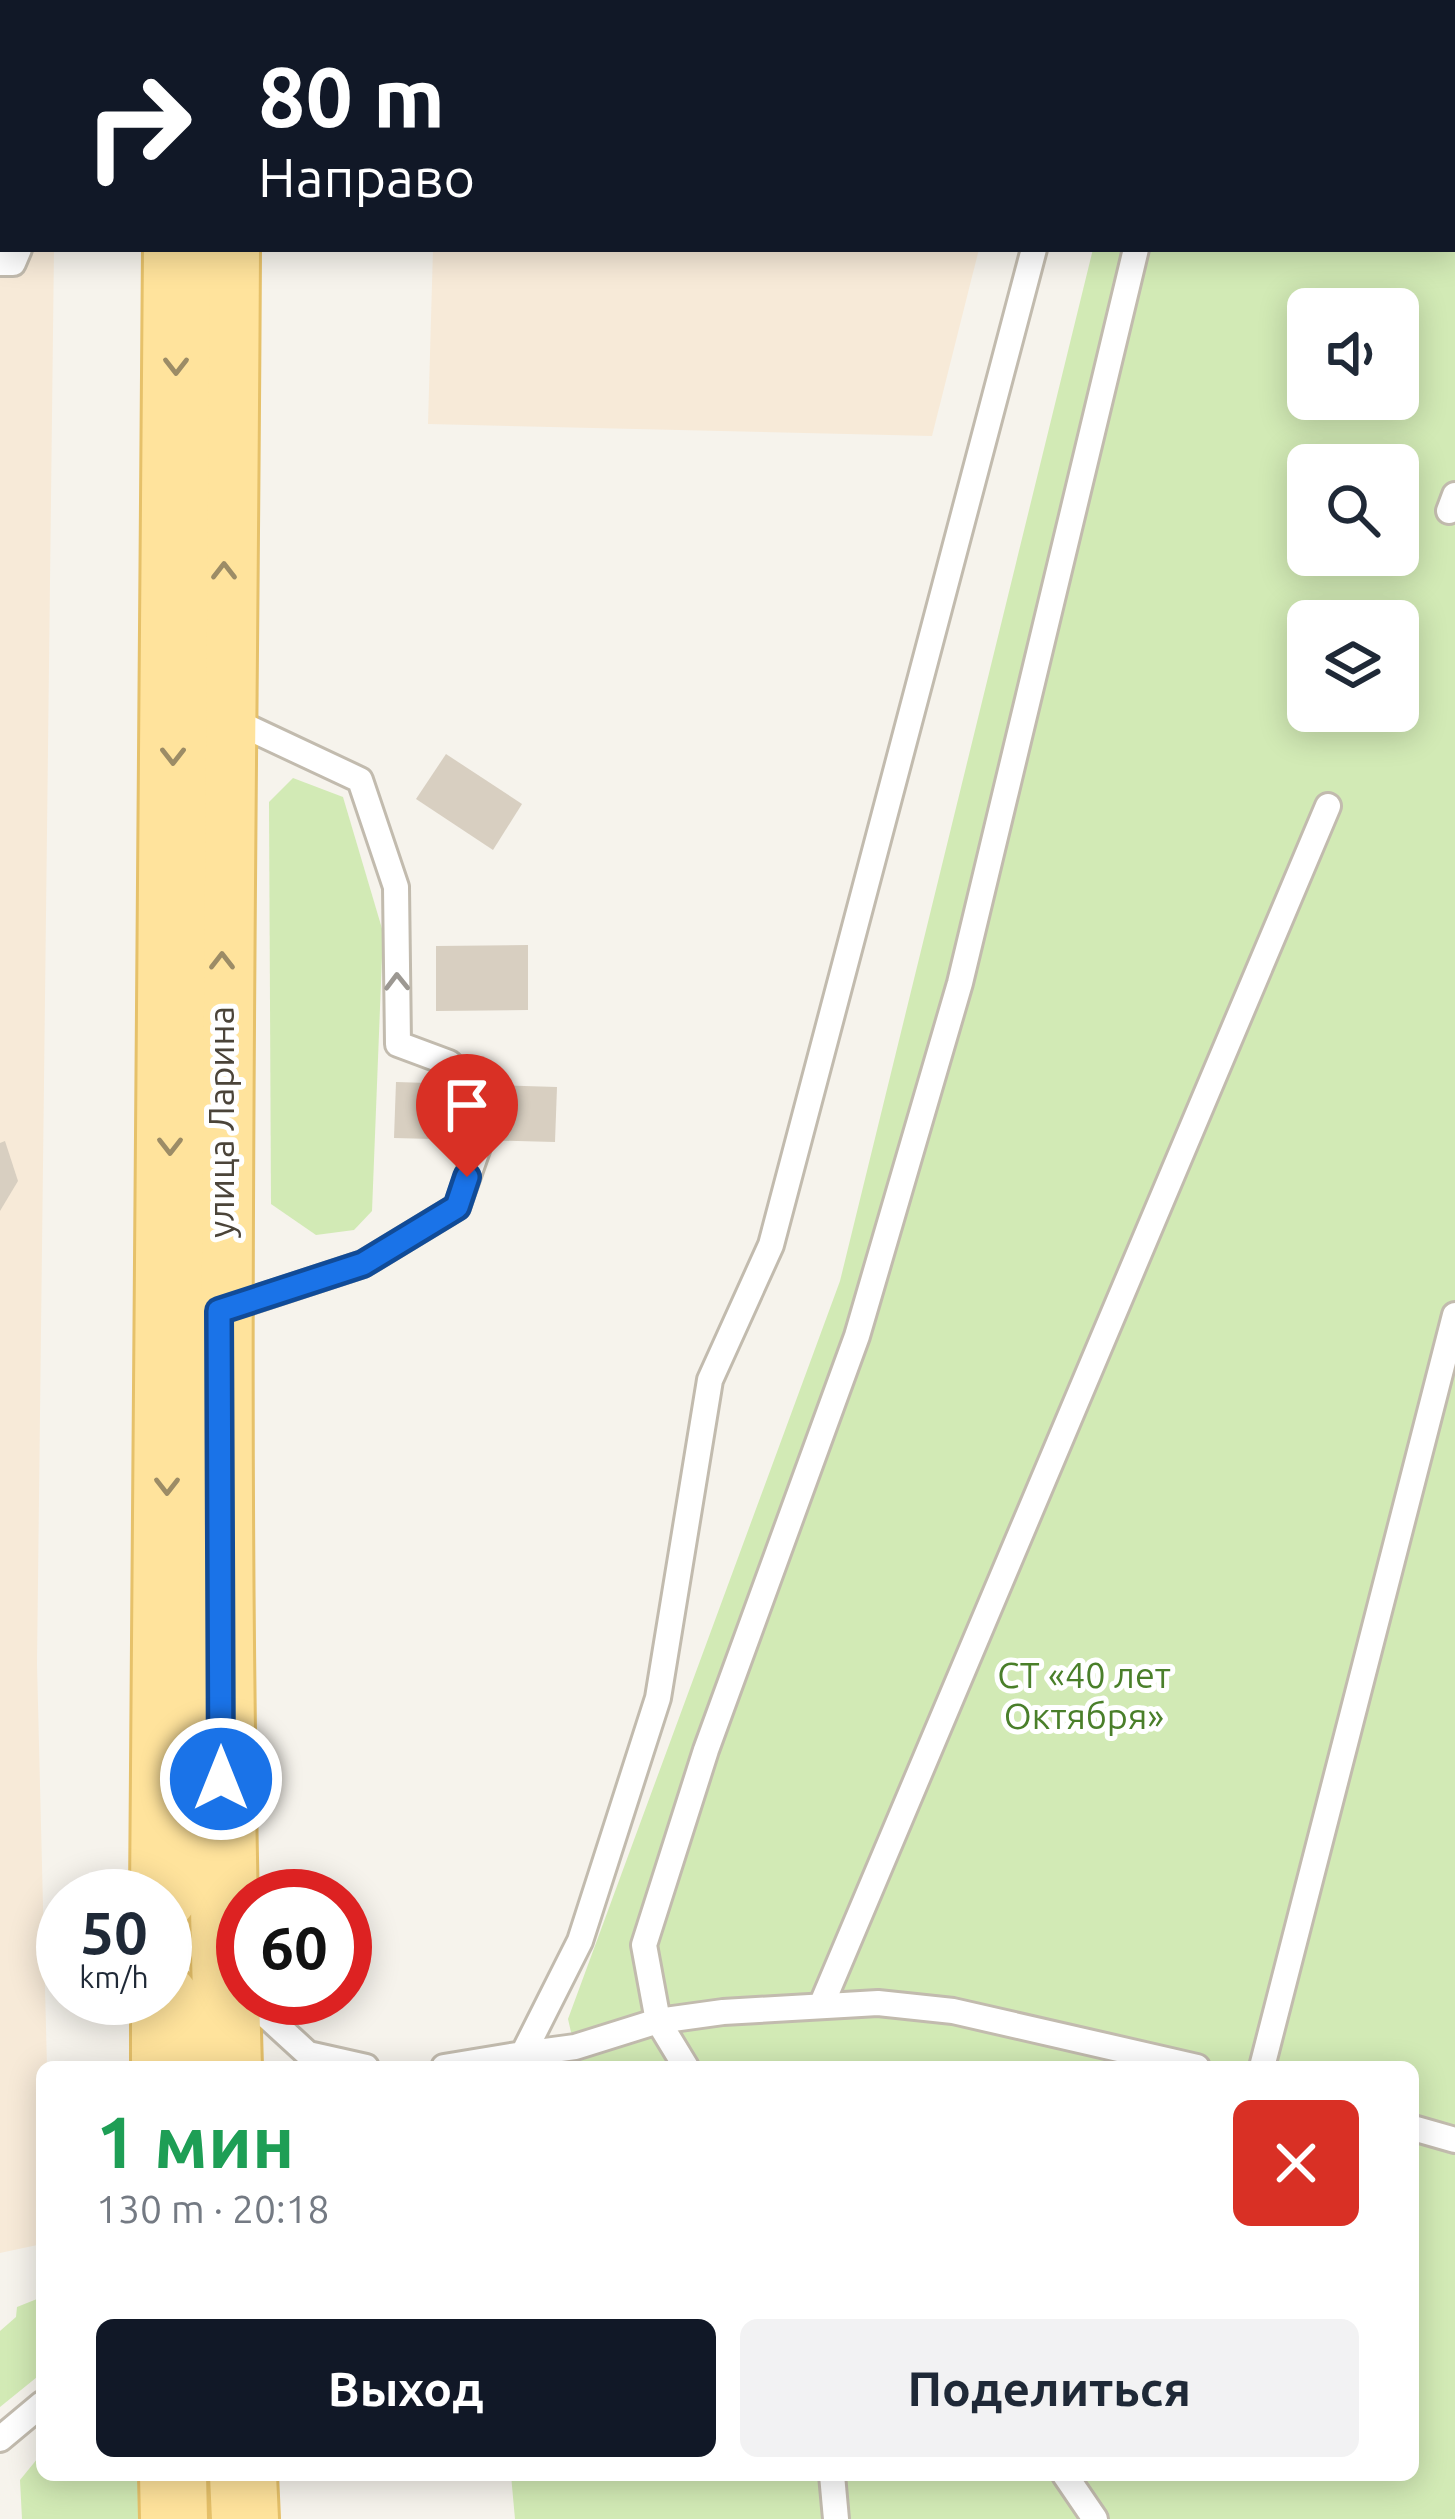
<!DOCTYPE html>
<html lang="ru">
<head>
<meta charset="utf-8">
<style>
	:root { --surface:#fff; --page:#f2f2f3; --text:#1f2937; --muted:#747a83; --accent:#111827 }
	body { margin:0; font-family:Ubuntu,sans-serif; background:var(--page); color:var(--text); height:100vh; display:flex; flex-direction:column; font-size:45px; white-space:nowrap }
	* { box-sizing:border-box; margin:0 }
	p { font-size:39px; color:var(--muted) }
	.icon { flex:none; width:66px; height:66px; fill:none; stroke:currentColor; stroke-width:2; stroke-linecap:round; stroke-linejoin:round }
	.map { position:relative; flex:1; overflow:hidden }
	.sheet { position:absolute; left:36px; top:2061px; width:1383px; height:420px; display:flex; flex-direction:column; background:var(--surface); border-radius:18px; box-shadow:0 6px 30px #0003 }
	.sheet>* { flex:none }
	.guide { position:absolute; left:0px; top:0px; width:1455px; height:252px; box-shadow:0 6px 30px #0003; background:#111827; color:#fff; overflow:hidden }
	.controls { position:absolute; left:1287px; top:288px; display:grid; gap:24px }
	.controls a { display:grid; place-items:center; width:132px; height:132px; border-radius:18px; background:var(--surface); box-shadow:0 6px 30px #0003; font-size:60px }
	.speed { position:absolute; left:36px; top:1869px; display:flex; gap:24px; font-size:60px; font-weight:700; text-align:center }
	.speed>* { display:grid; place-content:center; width:156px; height:156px; border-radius:50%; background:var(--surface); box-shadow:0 6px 30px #0003; line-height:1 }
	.speed small { font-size:30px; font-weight:400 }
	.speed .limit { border:18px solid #d22; background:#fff; color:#111 }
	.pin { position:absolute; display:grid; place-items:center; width:102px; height:102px; color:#fff; margin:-123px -51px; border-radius:50% 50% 50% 0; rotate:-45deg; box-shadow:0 0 12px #0007 }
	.pin .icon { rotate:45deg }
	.me { position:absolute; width:132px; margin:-66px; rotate:0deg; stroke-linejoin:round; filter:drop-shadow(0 0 9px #0008) }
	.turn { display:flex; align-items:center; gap:42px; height:252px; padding:0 60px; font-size:54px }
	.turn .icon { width:156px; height:156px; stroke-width:2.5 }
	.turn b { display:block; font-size:84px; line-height:102px }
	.round { display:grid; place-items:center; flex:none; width:126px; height:126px; border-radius:18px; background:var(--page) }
	.head { display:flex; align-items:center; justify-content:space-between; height:204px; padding:0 60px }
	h1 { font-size:72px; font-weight:600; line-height:90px; color:#1e9e55 }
	.button { display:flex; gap:24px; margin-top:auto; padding:24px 60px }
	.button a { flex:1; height:138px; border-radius:18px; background:var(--accent); color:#fff; font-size:48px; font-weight:600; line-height:138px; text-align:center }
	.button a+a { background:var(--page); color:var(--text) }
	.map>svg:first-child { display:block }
	.commercial { fill:#f7ead8 }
	.green { fill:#d2eab5; fill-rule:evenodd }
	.building { fill:#d8cfc1 }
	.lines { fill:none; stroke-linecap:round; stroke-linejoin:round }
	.lane-casing { stroke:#c2bbae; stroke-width:30 }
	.primary-casing { stroke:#e6c16a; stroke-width:72 }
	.lane { stroke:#fff; stroke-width:24 }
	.primary { stroke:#ffe39c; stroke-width:66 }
	.oneway { stroke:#9c8c66 }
	.oneway2 { stroke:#9c9892 }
	.route-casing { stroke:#114b97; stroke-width:30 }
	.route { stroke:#1a73e8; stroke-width:21 }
	.labels { text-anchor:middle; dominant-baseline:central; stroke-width:10; stroke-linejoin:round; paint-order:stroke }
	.street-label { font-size:36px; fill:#4b4439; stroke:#fff }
	.park-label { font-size:36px; fill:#4a7f2a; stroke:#fff }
</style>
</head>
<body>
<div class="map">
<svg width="1455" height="2519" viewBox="0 0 1455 2519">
	<rect width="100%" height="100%" fill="#f6f3ec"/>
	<g class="commercial">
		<path d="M439,0H1042L439,3Z"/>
		<path d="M0,176H3V249H54L37,1664L47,2067H42V2244L0,2253Z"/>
		<path d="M433,249H979L932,436L428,424Z"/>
	</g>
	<g class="green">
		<path d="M1153,0H1455V2519H515L511,2475H1413V2067H579L568,2019L840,1281L1093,249H1452V3H1152ZM1308,309H1398V399H1308ZM1308,465H1398V555H1308ZM1308,621H1398V711H1308Z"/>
		<path d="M293,778L343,797L383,932L372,1211L354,1230L316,1235L271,1204L269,802Z"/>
		<path d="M42,2297V2373L0,2407V2331L16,2317L17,2307Z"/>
		<path d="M42,2453V2475H139L140,2519H22L20,2480Z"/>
	</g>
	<g class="building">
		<path d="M446,754L522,804L493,850L416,799Z"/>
		<path d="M528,945V1010L436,1011V946Z"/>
		<path d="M396,1082L557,1087L555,1142L394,1138Z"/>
		<path d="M5,1141L18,1181L0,1211V1143Z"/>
	</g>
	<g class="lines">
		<defs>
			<g id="lane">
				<path d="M1096,3V0"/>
				<path d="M1181,3V0"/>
				<path d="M0,181H3"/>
				<path d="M0,263H13L19,249"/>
				<path d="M1449,511L1455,495"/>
				<path d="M223,1310L363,1264L457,1207L478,1147L475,1090L449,1063L398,1044L396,887L360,780L226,717"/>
				<path d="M247,1998L308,2054L366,2067"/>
				<path d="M821,2006L1328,806"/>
				<path d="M523,2054L575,2047L658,2021L723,2012L878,2003L953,2011L1197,2067"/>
				<path d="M444,2067L523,2054L580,1941L658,1698L710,1380L771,1245L1034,249"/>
				<path d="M686,2067L658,2021L644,1945L706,1750L857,1336L960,983L1136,249"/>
				<path d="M1262,2067L1455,1315"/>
				<path d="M1413,2128L1455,2140"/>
				<path d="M0,2439L42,2404"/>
				<path d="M832,2475L836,2519"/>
				<path d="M1065,2475L1095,2519"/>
			</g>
			<g id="primary">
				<path d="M179,3V0"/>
				<path d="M228,3V0"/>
				<path d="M226,249C223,855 210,1461 228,2067"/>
				<path d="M164,1896L177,249"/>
				<path d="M165,1998V2067"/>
				<path d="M173,2475L174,2519"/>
				<path d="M243,2475L245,2519"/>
			</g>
		</defs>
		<use href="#lane" class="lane-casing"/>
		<use href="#primary" class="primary-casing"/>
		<use href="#lane" class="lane"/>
		<use href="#primary" class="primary"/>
	</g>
	<defs><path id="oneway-chevron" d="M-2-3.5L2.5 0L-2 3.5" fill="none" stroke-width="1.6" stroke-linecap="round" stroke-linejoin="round" transform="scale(3)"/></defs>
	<g class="oneway">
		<use href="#oneway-chevron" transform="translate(176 366) rotate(90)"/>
		<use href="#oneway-chevron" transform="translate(224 571) rotate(-90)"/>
		<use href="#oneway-chevron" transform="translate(173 756) rotate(90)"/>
		<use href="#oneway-chevron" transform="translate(222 961) rotate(-90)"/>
		<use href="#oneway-chevron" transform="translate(170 1146) rotate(90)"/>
		<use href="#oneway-chevron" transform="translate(167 1486) rotate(90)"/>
	</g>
	<use class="oneway2" href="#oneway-chevron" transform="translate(397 982) rotate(-91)"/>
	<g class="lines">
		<defs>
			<path id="route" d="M221,1779L219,1311L363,1264L457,1207L467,1177"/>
		</defs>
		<use href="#route" class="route-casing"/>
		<use href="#route" class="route"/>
	</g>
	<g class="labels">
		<g class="street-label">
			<text transform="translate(220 1122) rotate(-90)">улица Ларина</text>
		</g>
		<g class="park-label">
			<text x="1084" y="1674">СТ «40 лет<tspan x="1084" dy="41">Октября»</tspan></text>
		</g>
	</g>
</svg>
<div class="controls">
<a><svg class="icon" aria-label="sound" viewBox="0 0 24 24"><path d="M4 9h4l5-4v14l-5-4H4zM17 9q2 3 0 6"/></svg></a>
<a><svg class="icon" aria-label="search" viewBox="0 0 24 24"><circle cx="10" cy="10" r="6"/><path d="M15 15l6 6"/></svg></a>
<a><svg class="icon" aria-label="layers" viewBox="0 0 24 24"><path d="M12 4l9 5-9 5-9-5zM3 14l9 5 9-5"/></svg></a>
</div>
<div class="speed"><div>50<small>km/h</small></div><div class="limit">60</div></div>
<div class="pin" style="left:467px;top:1177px;background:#d93025"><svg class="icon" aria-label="arrive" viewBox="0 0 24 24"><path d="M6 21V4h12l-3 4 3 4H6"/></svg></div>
<svg class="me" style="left:221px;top:1779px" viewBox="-20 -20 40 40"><circle r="17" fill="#1a73e8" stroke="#fff" stroke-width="3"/><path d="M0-11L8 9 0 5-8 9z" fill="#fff"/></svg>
<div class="guide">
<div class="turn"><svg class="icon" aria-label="right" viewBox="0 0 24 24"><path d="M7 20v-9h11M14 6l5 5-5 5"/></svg><div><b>80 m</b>Направо</div></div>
</div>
<section class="sheet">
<div class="head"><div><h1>1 мин</h1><p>130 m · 20:18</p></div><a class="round" style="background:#d93025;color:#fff"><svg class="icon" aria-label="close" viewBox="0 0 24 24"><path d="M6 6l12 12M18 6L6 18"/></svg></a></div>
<div class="button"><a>Выход</a><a>Поделиться</a></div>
</section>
</div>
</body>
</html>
